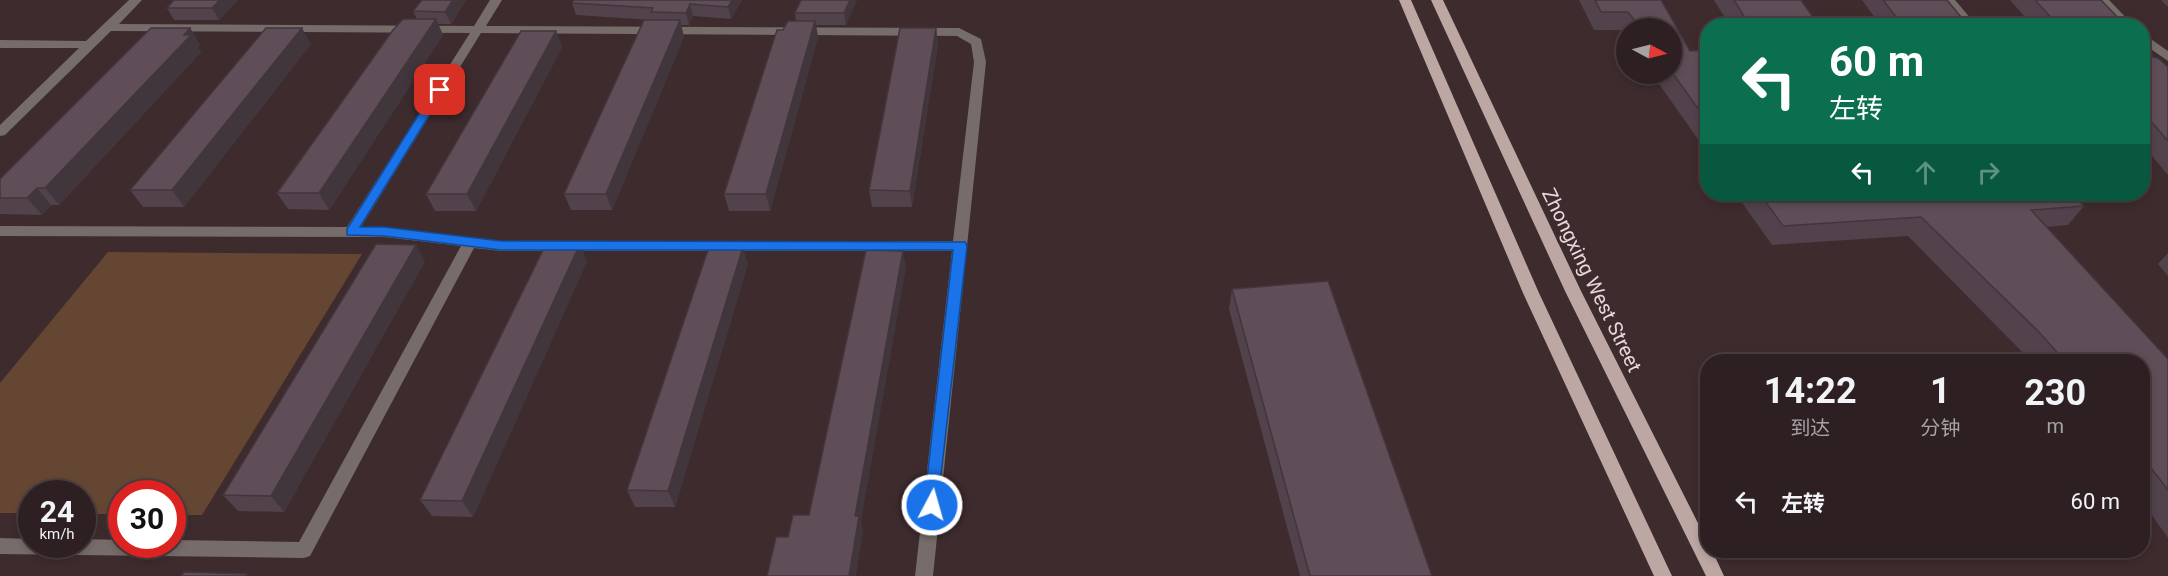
<!DOCTYPE html>
<html lang="zh">
<head>
<meta charset="utf-8">
<style>
	:root { --surface:#2e2022; --page:#3a2d2f; --text:#f1f3f6; --muted:#a7a3a5; --line:#493e40 }
	body { margin:0; font-family:Roboto,"Noto Sans SC",sans-serif; background:var(--page); color:var(--text); height:100vh; display:flex; flex-direction:column; font-size:22px; white-space:nowrap }
	* { box-sizing:border-box; margin:0 }
	p { font-size:20px; color:var(--muted) }
	.icon { flex:none; width:33px; height:33px; fill:none; stroke:currentColor; stroke-width:2; stroke-linecap:round; stroke-linejoin:round }
	.map { position:relative; flex:1; overflow:hidden }
	.side { position:absolute; left:1700px; top:354px; width:450px; height:204px; display:flex; flex-direction:column; background:var(--surface); border-radius:24px; box-shadow:0 3px 9px #0003,0 0 0 2px var(--line) }
	.side>* { flex:none }
	.hud { position:absolute; left:1700px; top:18px; width:450px; height:183px; border-radius:24px; box-shadow:0 3px 9px #0003,0 0 0 2px var(--line); background:#0b6e4f; color:#fff; overflow:hidden }
	.needle { width:39px; rotate:97deg }
	.fabs { position:absolute; left:1616px; top:18px; display:grid; gap:12px }
	.fabs a { display:grid; place-items:center; width:66px; height:66px; border-radius:50%; background:var(--surface); box-shadow:0 3px 9px #0003,0 0 0 2px var(--line); font-size:30px }
	.speed { position:absolute; left:18px; top:480px; display:flex; gap:12px; font-size:30px; font-weight:700; text-align:center }
	.speed>* { display:grid; place-content:center; width:78px; height:78px; border-radius:50%; background:var(--surface); box-shadow:0 3px 9px #0003,0 0 0 2px var(--line); line-height:1 }
	.speed small { font-size:15px; font-weight:400 }
	.speed .limit { border:9px solid #d22; background:#fff; color:#111 }
	.pin { position:absolute; display:grid; place-items:center; width:51px; height:51px; color:#fff; margin:-26px; border-radius:12px; box-shadow:0 3px 9px #0006 }
	.me { position:absolute; width:66px; margin:-33px; rotate:6deg; stroke-linejoin:round; filter:drop-shadow(0 0 4px #0008) }
	.turn { display:flex; align-items:center; gap:21px; height:126px; padding:0 30px; font-size:27px }
	.turn .icon { width:78px; height:78px; stroke-width:2.5 }
	.turn b { display:block; font-size:42px; line-height:51px }
	.lanes { display:flex; align-items:center; height:57px; padding:0 30px; background:#0003; justify-content:center; gap:30px; direction:ltr }
	.lanes .off { opacity:.35 }
	.eta { display:flex; justify-content:space-evenly; align-items:center; height:102px; text-align:center }
	.eta b { font-size:36px; font-weight:700; line-height:42px }
	ul { padding:0; list-style:none }
	li { display:flex; align-items:center; gap:18px; height:90px; padding:0 30px }
	li div { flex:1 }
	li b { display:block; font-size:22px }
	li em { font-style:normal }
	.map>svg:first-child { display:block }
	.green { fill:#644633 }
	.lines { fill:none; stroke-linecap:round; stroke-linejoin:round }
	.minor { fill:#766c6a; fill-rule:evenodd }
	.major { fill:#bca7a3; fill-rule:evenodd }
	.wall { fill:#52424b }
	.shaded-wall { fill:#42363d }
	.building { fill:#5f4d57; stroke:#42363d; stroke-width:1.5 }
	.route { fill:#1a73e8; stroke:#114b97; stroke-width:1.5 }
	.labels { text-anchor:middle; dominant-baseline:central; stroke-width:6; stroke-linejoin:round; paint-order:stroke }
	.street-label { font-size:20px; fill:#e6d9db; stroke:#3e2b2e }
</style>
</head>
<body>
<div class="map">
<svg width="2168" height="576" viewBox="0 0 2168 576">
	<rect width="100%" height="100%" fill="#3e2b2e"/>
	<path class="green" d="M108,252L362,254L202,515H173L172,494H122L121,514H83L82,494H32L31,513H0V383Z"/>
	<g class="lines">
		<g class="minor">
			<path d="M129,0H142L119,24L474,26L490,0H502L486,26L959,28L981,39L986,62L933,576H915L952,251H501L474,248L310,556L304,558L0,554V538L32,539V544H82V539L122,540V544H172V540L299,542L461,246L384,237L0,236V226L347,227L470,33L111,31L5,135L0,136V125L79,48H0V40L86,41ZM481,33L957,36L971,44L974,62L953,241H501L384,227H361Z"/>
			<path d="M1943,0H1955L1977,26H1964Z"/>
			<path d="M2096,0H2109L2134,26H2121Z"/>
			<path d="M2142,33L2168,51V61L2142,43Z"/>
		</g>
		<g class="major">
			<path d="M1399,0H1411L1539,293L1672,576H1654L1523,293Z"/>
			<path d="M1431,0H1443L1581,291L1707,541V550H1712L1724,576H1706L1565,291Z"/>
		</g>
	</g>
	<g class="wall">
		<path d="M174,0H238L219,20H174L167,8Z"/>
		<path d="M422,0H466L451,24H438L443,35L329,210L288,209L277,193L417,19L413,11Z"/>
		<path d="M742,0L731,19L693,16L689,25H681L684,37L612,210H571L564,194L652,20L576,15L572,3Z"/>
		<path d="M801,0H857L846,25H816L818,37L770,211H729L724,194L783,30L796,21L795,13Z"/>
		<path d="M1579,0H1661L1690,51L1707,50V152L1652,74H1671V28H1626V37L1621,30H1594Z"/>
		<path d="M1714,0H1801L1819,26H1730Z"/>
		<path d="M1862,0H1947L1966,23L1965,26H1881Z"/>
		<path d="M2010,0H2101L2126,26H2033Z"/>
		<path d="M2161,0H2168V7Z"/>
		<path d="M190,28L200,45L198,47L201,52L59,205H51L42,215L0,214V179Z"/>
		<path d="M936,28L938,44L912,207H872L869,190Z"/>
		<path d="M556,31L562,47L476,211H435L426,194Z"/>
		<path d="M2142,41L2153,57L2168,67V175L2142,144Z"/>
		<path d="M311,44L184,207H143L130,190Z"/>
		<path d="M1736,194H2071L2084,206L2068,225L2046,227L2168,359V538L2142,501V362H2032L1908,236L1772,245Z"/>
		<path d="M2168,253V276L2158,264Z"/>
		<path d="M425,261L284,512L238,511L223,495Z"/>
		<path d="M587,261L473,517L432,516L420,500Z"/>
		<path d="M748,264L675,507H635L627,490Z"/>
		<path d="M1232,289L1432,576H1300L1229,309Z"/>
	</g>
	<g class="shaded-wall">
		<path d="M220,0H238L219,20L212,8Z"/>
		<path d="M453,0H466L451,24L445,12Z"/>
		<path d="M732,0H742L731,19L728,7Z"/>
		<path d="M850,0H857L846,25L844,13Z"/>
		<path d="M690,4L693,16L689,25L686,13Z"/>
		<path d="M436,19L443,35L329,210L319,193Z"/>
		<path d="M680,20L684,37L612,210L606,194Z"/>
		<path d="M815,21L818,37L770,211L766,194Z"/>
		<path d="M190,28L200,45L198,47L201,52L59,205L45,188Z"/>
		<path d="M302,28L311,44L184,207L172,190Z"/>
		<path d="M936,28L938,44L912,207L910,191Z"/>
		<path d="M556,31L562,47L476,211L467,194Z"/>
		<path d="M37,188L51,205L42,215L27,198Z"/>
		<path d="M580,244L587,261L473,517L462,501Z"/>
		<path d="M416,245L425,261L284,512L271,496Z"/>
		<path d="M743,247L748,264L675,507L668,491Z"/>
		<path d="M903,251L906,268L861,521L863,532L856,576H849L855,516Z"/>
	</g>
	<g class="building">
		<path d="M174,0H220L212,8H167Z"/>
		<path d="M422,0H453L445,12L413,11Z"/>
		<path d="M574,0H732L728,7L690,4L686,13L651,12L653,8L572,3Z"/>
		<path d="M801,0H850L844,13H795Z"/>
		<path d="M1595,0H1661L1690,51L1707,50V121L1671,71V28H1640L1628,12H1601Z"/>
		<path d="M1734,0H1801L1819,26H1750Z"/>
		<path d="M1883,0H1947L1966,23L1900,22Z"/>
		<path d="M2035,0H2101L2126,26H2059Z"/>
		<path d="M403,19H436L319,193H277L393,30Z"/>
		<path d="M644,20H680L606,194H564Z"/>
		<path d="M788,21H815L766,194H724L777,30H783Z"/>
		<path d="M151,28H190L184,35H191L45,188H37L27,198H0V179Z"/>
		<path d="M266,28H302L172,190H130Z"/>
		<path d="M900,28H936L910,191L869,190Z"/>
		<path d="M521,31H556L467,194H426Z"/>
		<path d="M2142,41L2152,52L2153,57L2158,58L2168,67V141L2142,111Z"/>
		<path d="M1760,194H2071L2084,206L2031,210L2168,359V490L2142,456V362H2066L2038,331L1921,217L1783,226Z"/>
		<path d="M376,244L416,245L271,496L223,495Z"/>
		<path d="M546,244H580L462,501L420,500Z"/>
		<path d="M709,247H743L668,491L627,490Z"/>
		<path d="M866,250L903,251L855,516H859L849,576H767L776,537H788L793,515H809Z"/>
		<path d="M1328,281L1432,576H1310L1232,289Z"/>
		<path d="M184,572L247,574L246,576H181Z"/>
	</g>
	<path class="route" d="M440,86L445,90L360,227H384L501,241L965,242L967,246L937,510H926L924,505L953,250H501L384,236L347,235V229L434,90Z"/>
	<g class="labels">
		<g class="street-label">
			<text transform="translate(1592 280) rotate(64)">Zhongxing West Street</text>
		</g>
	</g>
</svg>
<div class="fabs">
<a><svg class="needle" viewBox="-14 -14 28 28"><path d="M0-13l5 13h-10z" fill="#e53935"/><path d="M0 13l5-13h-10z" fill="#a7a3a5"/></svg></a>
</div>
<div class="speed"><div>24<small>km/h</small></div><div class="limit">30</div></div>
<div class="pin" style="left:440px;top:90px;background:#d93025"><svg class="icon" aria-label="arrive" viewBox="0 0 24 24"><path d="M6 21V4h12l-3 4 3 4H6"/></svg></div>
<svg class="me" style="left:932px;top:505px" viewBox="-20 -20 40 40"><circle r="17" fill="#1a73e8" stroke="#fff" stroke-width="3"/><path d="M0-11L8 9 0 5-8 9z" fill="#fff"/></svg>
<div class="hud">
<div class="turn"><svg class="icon" aria-label="left" viewBox="0 0 24 24"><path d="M17 20v-9H6M10 6l-5 5 5 5"/></svg><div><b>60 m</b>左转</div></div>
<div class="lanes"><svg class="icon" aria-label="left" viewBox="0 0 24 24"><path d="M17 20v-9H6M10 6l-5 5 5 5"/></svg><svg class="icon off" aria-label="ahead" viewBox="0 0 24 24"><path d="M12 20V5M6 11l6-6 6 6"/></svg><svg class="icon off" aria-label="right" viewBox="0 0 24 24"><path d="M7 20v-9h11M14 6l5 5-5 5"/></svg></div>
</div>
<section class="side">
<div class="eta">
<div><b>14:22</b><p>到达</p></div>
<div><b>1</b><p>分钟</p></div>
<div><b>230</b><p>m</p></div>
</div>
<ul>
<li><svg class="icon" aria-label="left" viewBox="0 0 24 24"><path d="M17 20v-9H6M10 6l-5 5 5 5"/></svg><div><b>左转</b></div><em>60 m</em></li>
</ul>
</section>
</div>
</body>
</html>
